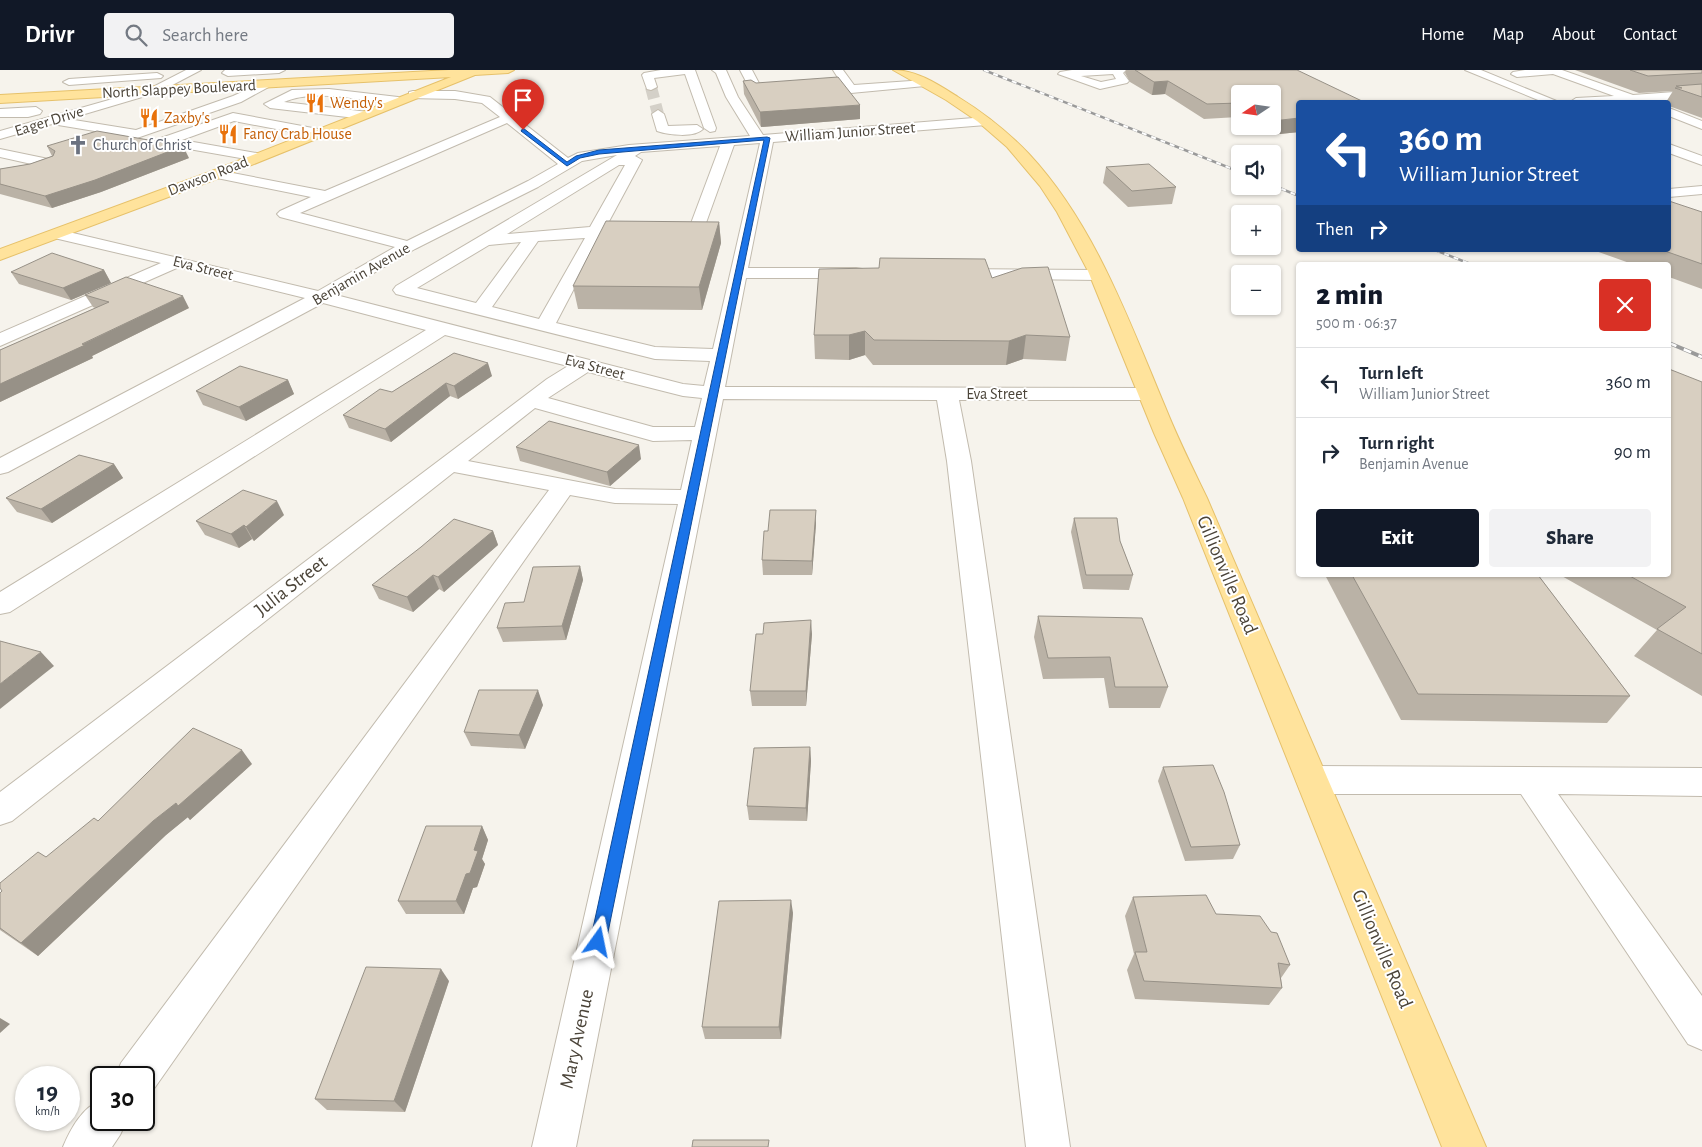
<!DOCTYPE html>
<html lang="en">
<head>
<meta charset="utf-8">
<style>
	:root { --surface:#fff; --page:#f2f2f3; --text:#1f2937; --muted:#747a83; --line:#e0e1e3; --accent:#111827 }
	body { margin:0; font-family:"Alegreya Sans",sans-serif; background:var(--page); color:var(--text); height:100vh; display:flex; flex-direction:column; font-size:19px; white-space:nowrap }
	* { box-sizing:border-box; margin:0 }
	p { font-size:16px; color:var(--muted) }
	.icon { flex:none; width:28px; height:28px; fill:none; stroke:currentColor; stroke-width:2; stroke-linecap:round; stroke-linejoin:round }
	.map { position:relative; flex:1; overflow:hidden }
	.panel { position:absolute; left:1296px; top:192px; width:375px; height:315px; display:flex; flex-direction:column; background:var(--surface); border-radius:5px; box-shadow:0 1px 4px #0004 }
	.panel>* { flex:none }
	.guide { position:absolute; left:1296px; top:30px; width:375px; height:152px; border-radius:5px; box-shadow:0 1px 4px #0004; background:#1a4fa0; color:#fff; overflow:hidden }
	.needle { width:32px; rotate:257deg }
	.tools { position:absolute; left:1231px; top:15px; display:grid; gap:10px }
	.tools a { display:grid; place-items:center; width:50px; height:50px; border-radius:5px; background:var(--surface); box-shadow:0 1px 4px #0004; font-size:25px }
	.speed { position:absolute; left:15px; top:996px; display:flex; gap:10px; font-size:25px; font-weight:700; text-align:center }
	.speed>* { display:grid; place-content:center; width:65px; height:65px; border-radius:50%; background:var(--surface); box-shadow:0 1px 4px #0004; line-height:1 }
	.speed small { font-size:12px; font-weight:400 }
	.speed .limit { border:2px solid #111; border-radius:8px; background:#fff; color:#111 }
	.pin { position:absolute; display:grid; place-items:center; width:42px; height:42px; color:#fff; margin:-51px -21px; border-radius:50% 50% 50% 0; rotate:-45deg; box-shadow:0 0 5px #0007 }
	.pin .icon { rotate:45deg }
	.me { position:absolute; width:55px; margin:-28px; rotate:12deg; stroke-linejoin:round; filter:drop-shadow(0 0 4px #0008) }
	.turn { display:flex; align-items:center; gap:18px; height:105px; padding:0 20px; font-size:22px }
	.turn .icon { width:65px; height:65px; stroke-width:2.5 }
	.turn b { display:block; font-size:35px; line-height:42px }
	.then { display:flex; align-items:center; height:48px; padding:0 20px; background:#0003; gap:10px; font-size:19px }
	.round { display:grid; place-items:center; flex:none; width:52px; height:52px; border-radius:5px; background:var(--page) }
	.headline { display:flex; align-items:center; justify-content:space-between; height:85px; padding:0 20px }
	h1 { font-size:30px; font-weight:800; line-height:38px; color:var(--accent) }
	.action { display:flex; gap:10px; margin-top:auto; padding:10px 20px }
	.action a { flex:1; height:58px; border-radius:5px; background:var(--accent); color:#fff; font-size:20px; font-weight:800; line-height:58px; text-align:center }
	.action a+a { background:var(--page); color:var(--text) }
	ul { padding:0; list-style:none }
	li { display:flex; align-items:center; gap:15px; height:70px; padding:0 20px; border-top:1px solid var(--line) }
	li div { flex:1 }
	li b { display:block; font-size:19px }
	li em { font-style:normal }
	header { display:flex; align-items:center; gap:30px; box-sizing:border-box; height:70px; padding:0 25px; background:var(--accent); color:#fff }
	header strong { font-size:24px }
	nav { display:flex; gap:28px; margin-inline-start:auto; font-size:18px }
	.search { width:350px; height:45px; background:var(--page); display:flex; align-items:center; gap:12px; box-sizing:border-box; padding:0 18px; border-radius:5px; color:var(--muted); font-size:19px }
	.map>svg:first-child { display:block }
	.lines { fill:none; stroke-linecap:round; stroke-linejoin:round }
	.minor-tunnel { stroke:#d4d0c8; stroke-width:12; stroke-dasharray:12 6; stroke-linecap:butt }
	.minor-casing { stroke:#c2bbae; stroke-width:2 }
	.major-casing { stroke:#e6c16a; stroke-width:2 }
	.minor { fill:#fff; fill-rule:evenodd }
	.major { fill:#ffe39c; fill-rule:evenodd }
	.rail-far1-casing { stroke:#9a9a9a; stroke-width:2.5 }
	.rail-casing { stroke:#9a9a9a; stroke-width:4 }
	.rail-far1 { stroke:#fff; stroke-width:2; stroke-dasharray:5; stroke-linecap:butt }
	.rail { stroke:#fff; stroke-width:2.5; stroke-dasharray:8; stroke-linecap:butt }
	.wall { fill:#bab2a6 }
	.shaded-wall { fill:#979187 }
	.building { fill:#d8cfc1; stroke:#979187 }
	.route { fill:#1a73e8; stroke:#114b97 }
	.labels { text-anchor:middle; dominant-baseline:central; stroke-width:4; stroke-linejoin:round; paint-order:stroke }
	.far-street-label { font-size:16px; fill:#4b4439; stroke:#fff }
	.far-food-label { font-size:16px; fill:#c56008; stroke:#fff; text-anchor:start }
	.far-worship-label { font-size:16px; fill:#5b616d; stroke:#fff; text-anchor:start }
	.street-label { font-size:20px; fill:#4b4439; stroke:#fff }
</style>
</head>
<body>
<header>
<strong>Drivr</strong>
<div class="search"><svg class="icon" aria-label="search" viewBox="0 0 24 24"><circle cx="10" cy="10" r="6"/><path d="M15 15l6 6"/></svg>Search here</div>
<nav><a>Home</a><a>Map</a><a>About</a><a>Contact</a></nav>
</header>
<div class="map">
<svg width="1702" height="1077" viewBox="0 0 1702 1077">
	<rect width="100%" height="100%" fill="#f6f3ec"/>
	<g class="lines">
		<path class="minor-tunnel" d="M651,17L658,44"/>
		<defs>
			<g id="minor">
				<path d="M186,0H201L159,22L68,49L136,60L233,26L264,12L268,11L274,14L241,32L137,68L52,54L0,69V61L151,18Z"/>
				<path d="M225,0H285L279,3L228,6L222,3Z"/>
				<path d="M661,0H695L716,58L715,61L710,62L704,58L685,4L654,8L657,17L651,20L647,19L642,5L644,3Z"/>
				<path d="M712,0H726L738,27L763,65L986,47L992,51L986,55L773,72L748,198H856L862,199L865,203L862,207L856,208H746L725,317L1148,318L1155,320L1158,324L1155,328L1148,330H959L971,391L1070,1077H1026L947,391L937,330L723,329L576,1077H532L678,434L615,433L570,425L151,1023L144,1026V1008H115L121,993L549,420L454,402L12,751L0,755V722L547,309L568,296L445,265L10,542L0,544V522L426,260L323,233L8,402L0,404V388L305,228L179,197L0,276V263L161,193L50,167L48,164L56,159L318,221L395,177L280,147L277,144L280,141L311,127L212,107L210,104L212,101L217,100L325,121L500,47L482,33L455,29L409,28V22L413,21H455L490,27L568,88L578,83L629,75L750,66L726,27L716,3ZM507,53L558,94L528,111L407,171L300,143ZM760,73L713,279L655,277L556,253L601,167L702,164L734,75ZM720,76L690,156L606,157L642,90L635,86L641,82ZM617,85L396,216L393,220L396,224L655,289L710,291L704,316L683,314L336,225L415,179L538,117L582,91ZM619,95H625L590,157L507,164ZM585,168L539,249L492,237L538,171ZM521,172L476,233L417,218L489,175ZM588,302L683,326L702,328L695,357H653L548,328ZM535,338L653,371L692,370L681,420L615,419L468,391Z"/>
				<path d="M740,0H752L761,17L840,11L833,0H843L854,15L925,10L931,13L925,16L851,23L844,18L757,25L751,21Z"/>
				<path d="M1072,0H1126L1123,3L1129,11L1127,13L1100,19L1058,4L1060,2ZM1113,4L1116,9L1101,12L1081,6Z"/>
				<path d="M1465,0H1481L1559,32H1543Z"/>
				<path d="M1525,0H1562L1633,25L1702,20V28L1648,32H1570L1576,28L1614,26L1553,4L1517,7L1511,4L1513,2Z"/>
				<path d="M157,3L163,6L161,8L69,15L63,12L69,9Z"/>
				<path d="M329,19L398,27L404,31L398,35C366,31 314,18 284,32L368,42L370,45L364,49L270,38L264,34L292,20Z"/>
				<path d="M36,37L42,41L40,44L28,47H0V39Z"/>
				<path d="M1669,38L1702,51V59L1669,46Z"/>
				<path d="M658,40L664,44L668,56L697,55L703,59C694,68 669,65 657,61L652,44Z"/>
				<path d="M233,43L318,59L325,63L318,67L234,51L182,70L262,84L264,87L262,90L257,91L166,75L159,71L161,68Z"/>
				<path d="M1669,74L1702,86V95L1669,83Z"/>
				<path d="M0,79L58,91L60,94L58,97C39,103 20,113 0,108V100L11,103L36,95L0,87Z"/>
				<path d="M1702,116V124L1669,127V119Z"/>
				<path d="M954,199L1098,200L1104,201L1107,205L1104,209L1098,210L948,208L945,204L948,200Z"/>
				<path d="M1312,696L1702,698V726L1558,724L1702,926V980L1688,974L1521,724H1312L1300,720L1296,710L1300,700Z"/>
				<path d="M101,1030V1050H127L120,1065L112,1077H63C71,1058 82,1038 101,1030Z"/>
			</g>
			<g id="major">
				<path d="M449,0H514L508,3L475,5L222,107L0,190V179L212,101L451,7L0,33V25Z"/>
				<path d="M893,0C917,0 939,15 958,27C984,43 1008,62 1029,84C1095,155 1129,251 1166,339C1178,369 1193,399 1207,428L1486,1077H1442L1183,428L1154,363L1088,201L1057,142L1040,116L1007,77L977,51L946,30Z"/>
			</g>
		</defs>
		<use href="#minor" class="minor-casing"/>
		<use href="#major" class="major-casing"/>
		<use href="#minor" class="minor"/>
		<use href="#major" class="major"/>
		<defs>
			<g id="rail-far1">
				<path d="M984,0L1240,102"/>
				<path d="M1272,115L1299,126"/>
				<path d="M1435,180L1473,195"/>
			</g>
			<path id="rail" d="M1669,273L1702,287"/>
		</defs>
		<use href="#rail-far1" class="rail-far1-casing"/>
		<use href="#rail" class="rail-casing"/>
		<use href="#rail-far1" class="rail-far1"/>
		<use href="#rail" class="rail"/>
	</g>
	<g class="wall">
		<path d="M1126,0H1297L1299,32V62L1269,65L1254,56H1272V24H1240V48L1238,47L1204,49L1165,24L1152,25L1130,12L1125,3Z"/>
		<path d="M1575,0H1702V48L1669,36V32H1666L1673,21L1639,23Z"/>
		<path d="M743,11L860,35V49L761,57L744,24Z"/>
		<path d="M47,76L189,88L101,122L52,138L0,124V99L30,94L52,86Z"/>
		<path d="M1106,97L1176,117L1172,134L1128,137L1103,113Z"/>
		<path d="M1702,142V219L1669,207V195H1635L1593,180H1669Z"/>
		<path d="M719,152L721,173L702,240L578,239L573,216Z"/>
		<path d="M104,200L111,213L71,230L19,214L11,202Z"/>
		<path d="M992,208L1070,267L1066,291L1023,289L1006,295H873L865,285L849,290L815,289L814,265Z"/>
		<path d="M85,225L189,238L92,286L93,288L0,332V280L95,238L93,237Z"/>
		<path d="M454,283L492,306L458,329L450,326L391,372L349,358L343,345L392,322Z"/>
		<path d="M288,310L294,324L246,351L203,335L196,321Z"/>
		<path d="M1702,312V626L1634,586L1657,560L1560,505H1669Z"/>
		<path d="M516,377L641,389L610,416L520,391Z"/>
		<path d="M114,394L123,408L52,453L17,442L6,428Z"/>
		<path d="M284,445L254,471L252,469L239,478L205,465L196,451Z"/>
		<path d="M1074,448L1120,471L1133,505L1129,520L1083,519L1071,462Z"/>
		<path d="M816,454L812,505H763L762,490Z"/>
		<path d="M493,461L498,475L444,522L439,519L413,542L379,529L372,515Z"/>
		<path d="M580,496L583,510L566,570L503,572L497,558L524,532Z"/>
		<path d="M1325,505H1538L1630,626L1607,653L1401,650Z"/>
		<path d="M1038,546L1168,617L1160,638H1109L1104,608L1043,609L1034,567Z"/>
		<path d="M812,564L806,636H752L750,621Z"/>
		<path d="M543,635L525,679L471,676L464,662Z"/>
		<path d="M810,677L811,691L807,751L749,750L747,736Z"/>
		<path d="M252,694L190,750L188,747L166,765L38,886L0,860V823L46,787Z"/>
		<path d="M1163,697L1240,775L1233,789L1185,791L1158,711Z"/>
		<path d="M482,756L488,770L482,789L485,794L477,817L473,818L464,844H406L398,831Z"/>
		<path d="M1133,827L1216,844L1290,895L1281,908L1282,918L1269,935L1135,929L1127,900L1134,884L1125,846Z"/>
		<path d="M793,843L781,969H705L702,957Z"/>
		<path d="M449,911L405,1042L327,1040L315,1029Z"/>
	</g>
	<g class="shaded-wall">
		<path d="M1168,11L1165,24L1152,25L1154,12Z"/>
		<path d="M860,35V49L761,57L760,42Z"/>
		<path d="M1299,48V62L1269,65L1272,56L1273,51Z"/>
		<path d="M183,76L189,88L101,122L52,138L45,126Z"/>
		<path d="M719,152L721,173L702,240L699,217Z"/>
		<path d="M104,200L111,213L71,230L63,218Z"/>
		<path d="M183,226L189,238L92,286L93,288L0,332V314Z"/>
		<path d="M865,261V285L849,290V265Z"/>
		<path d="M1026,265L1023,289L1006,295L1009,271Z"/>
		<path d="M488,293L492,306L458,329L454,316Z"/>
		<path d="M288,310L294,324L246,351L239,337Z"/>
		<path d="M446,313L450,326L391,372L385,359Z"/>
		<path d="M639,375L641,389L610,416L607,402Z"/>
		<path d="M114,394L123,408L52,453L41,439Z"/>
		<path d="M277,431L284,445L254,471L246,457Z"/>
		<path d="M816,440V454L812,505V491Z"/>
		<path d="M244,455L252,469L239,478L231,464Z"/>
		<path d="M493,461L498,475L444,522L438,507Z"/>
		<path d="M580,496L583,510L566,570L562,556Z"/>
		<path d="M433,505L439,519L413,542L407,527Z"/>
		<path d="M811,550L812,564L806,636V621Z"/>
		<path d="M41,582L54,596L0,639V614Z"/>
		<path d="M538,620L543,635L525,679L519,665Z"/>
		<path d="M810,677L811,691L807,751L806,738Z"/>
		<path d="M242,680L252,694L190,750L178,736Z"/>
		<path d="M176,733L188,747L166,765L38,886L21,873L153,751Z"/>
		<path d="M482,756L488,770L482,789L485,794L477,817L473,818L464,844L456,831Z"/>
		<path d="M791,830L793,843L781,969L779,957Z"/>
		<path d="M441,899L449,911L405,1042L394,1031Z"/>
		<path d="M0,948L10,954L0,963Z"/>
	</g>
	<g class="building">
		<path d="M1135,0H1297L1364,32H1299V48L1273,51L1272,50V24H1240V33L1207,34L1168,11L1154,12Z"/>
		<path d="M1630,0H1702V3L1648,6Z"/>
		<path d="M838,7L860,35L760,42L743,11L751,10L756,13Z"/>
		<path d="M1702,14V27L1675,18H1682L1676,16Z"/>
		<path d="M97,61L183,76L95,110L45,126L0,114V99L30,94L53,86L55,81L47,76Z"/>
		<path d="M1149,94L1176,117L1132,121L1106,97Z"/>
		<path d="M1669,131L1702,142V194L1662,180H1669Z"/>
		<path d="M606,151L719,152L699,217L573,216Z"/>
		<path d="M52,183L104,200L63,218L11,202Z"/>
		<path d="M880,188L985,189L992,208L1022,198L1048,197L1070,267L1026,265L1009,271L874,270L865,261L849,265H814L819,199L879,198Z"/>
		<path d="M126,207L183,226L82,274L85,275L0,314V280L109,232L85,225Z"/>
		<path d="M454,283L488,293L454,316L446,313L385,359L343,345L380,319L392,322Z"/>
		<path d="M240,296L288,310L239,337L196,321Z"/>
		<path d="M1669,299L1702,312V584L1657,559L1686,537L1628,505H1669Z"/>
		<path d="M549,351L639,375L607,402L516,377Z"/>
		<path d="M79,385L114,394L41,439L6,428Z"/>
		<path d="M243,420L277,431L246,457L244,455L231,464L196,451Z"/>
		<path d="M770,440H816L812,491L762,490L764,461H768Z"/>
		<path d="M1074,448H1117L1120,471L1133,505H1086Z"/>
		<path d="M454,449L493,461L438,507L433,505L407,527L372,515L421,477Z"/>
		<path d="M580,496L562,556L497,558L505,533L524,532L533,497Z"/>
		<path d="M1352,505H1538L1630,626L1418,624Z"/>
		<path d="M1038,546L1142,548L1168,617H1115L1110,587L1048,588Z"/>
		<path d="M811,550L806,621H750L756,564H763L764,553Z"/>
		<path d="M0,571L41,582L0,614Z"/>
		<path d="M479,620H538L519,665L464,662Z"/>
		<path d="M193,658L242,680L178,736L176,733L153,751L21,873L0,858V823L2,821L0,818V813L38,782L46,787L94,748L98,751Z"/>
		<path d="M810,677L806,738L747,736L754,678Z"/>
		<path d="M1213,695L1224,722L1240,775L1191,777L1163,697Z"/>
		<path d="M426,756H482L474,780L478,781L470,803L466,804L456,831H398Z"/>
		<path d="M1206,825L1216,844L1260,846L1271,862L1277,863L1290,895L1278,893L1282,918L1144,911L1135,882H1147L1133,827Z"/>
		<path d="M791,830L779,957H702L719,831Z"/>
		<path d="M366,897L441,899L394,1031L315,1029Z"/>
		<path d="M693,1070H769L768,1077H692Z"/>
	</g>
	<path class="route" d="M523,58L567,92L576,86L599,80L767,67L770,68L606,872L604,878L598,880L592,878L590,872L764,70L599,84L580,88L567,96L521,61Z"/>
	<defs>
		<symbol id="restaurant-bare" viewBox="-9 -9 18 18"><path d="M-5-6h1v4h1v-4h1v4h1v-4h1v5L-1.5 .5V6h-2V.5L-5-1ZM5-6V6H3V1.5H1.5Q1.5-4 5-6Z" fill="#e8710a" stroke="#fff" stroke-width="2.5" paint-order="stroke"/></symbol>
		<symbol id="church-bare" viewBox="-9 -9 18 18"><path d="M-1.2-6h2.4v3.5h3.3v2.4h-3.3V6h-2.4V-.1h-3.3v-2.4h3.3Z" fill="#6b7280" stroke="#fff" stroke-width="2.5" paint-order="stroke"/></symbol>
	</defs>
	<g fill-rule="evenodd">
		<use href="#restaurant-bare" x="301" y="19" width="28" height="28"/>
		<use href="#restaurant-bare" x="135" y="34" width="28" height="28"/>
		<use href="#restaurant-bare" x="214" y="50" width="28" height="28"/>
		<use href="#church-bare" x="64" y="61" width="28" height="28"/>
	</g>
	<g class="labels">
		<g class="far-street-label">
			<text transform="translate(179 19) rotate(-3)">North Slappey Boulevard</text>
			<text transform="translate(49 51) rotate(-17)">Eager Drive</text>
			<text transform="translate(850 62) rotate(-4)">William Junior Street</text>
			<text transform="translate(208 106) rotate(-21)">Dawson Road</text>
			<text transform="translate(203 198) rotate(14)">Eva Street</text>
			<text transform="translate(361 204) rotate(-30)">Benjamin Avenue</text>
			<text transform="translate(595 297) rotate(15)">Eva Street</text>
			<text x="997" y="324">Eva Street</text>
		</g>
		<g class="far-food-label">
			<text x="330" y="33">Wendy's</text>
			<text x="164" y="48">Zaxby's</text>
			<text x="243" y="64">Fancy Crab House</text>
		</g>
		<g class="far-worship-label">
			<text x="93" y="75">Church of Christ</text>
		</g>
		<g class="street-label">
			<text transform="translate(1227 505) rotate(67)">Gillionville Road</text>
			<text transform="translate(291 516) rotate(-38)">Julia Street</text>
			<text transform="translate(1382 879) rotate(67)">Gillionville Road</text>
			<text transform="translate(577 969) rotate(-78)">Mary Avenue</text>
		</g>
	</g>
</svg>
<div class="tools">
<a><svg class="needle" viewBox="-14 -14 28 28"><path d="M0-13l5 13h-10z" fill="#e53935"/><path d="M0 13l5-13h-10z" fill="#747a83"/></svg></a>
<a><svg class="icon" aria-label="sound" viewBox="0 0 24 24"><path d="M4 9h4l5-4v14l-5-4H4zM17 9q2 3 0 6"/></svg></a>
<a>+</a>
<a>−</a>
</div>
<div class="speed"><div>19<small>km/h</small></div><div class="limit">30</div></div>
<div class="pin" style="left:523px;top:60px;background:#d93025"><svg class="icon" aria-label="arrive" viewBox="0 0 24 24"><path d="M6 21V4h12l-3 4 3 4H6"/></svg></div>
<svg class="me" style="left:598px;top:872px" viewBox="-20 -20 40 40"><path d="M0-17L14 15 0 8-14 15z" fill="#1a73e8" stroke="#fff" stroke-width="4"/></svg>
<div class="guide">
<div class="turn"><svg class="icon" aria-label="left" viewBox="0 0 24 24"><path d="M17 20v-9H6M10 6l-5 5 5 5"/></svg><div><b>360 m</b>William Junior Street</div></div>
<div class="then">Then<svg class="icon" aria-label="right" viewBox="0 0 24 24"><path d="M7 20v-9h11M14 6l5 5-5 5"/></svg></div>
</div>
<section class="panel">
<div class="headline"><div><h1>2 min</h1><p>500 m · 06:37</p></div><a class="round" style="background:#d93025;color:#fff"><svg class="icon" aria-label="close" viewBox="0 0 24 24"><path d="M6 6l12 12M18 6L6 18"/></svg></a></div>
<ul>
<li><svg class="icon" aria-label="left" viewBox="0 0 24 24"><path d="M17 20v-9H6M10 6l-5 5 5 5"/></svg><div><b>Turn left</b><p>William Junior Street</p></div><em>360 m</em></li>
<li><svg class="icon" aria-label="right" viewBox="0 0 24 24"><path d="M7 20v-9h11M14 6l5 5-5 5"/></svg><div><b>Turn right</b><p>Benjamin Avenue</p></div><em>90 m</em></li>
</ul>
<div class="action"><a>Exit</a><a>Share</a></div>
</section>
</div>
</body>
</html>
